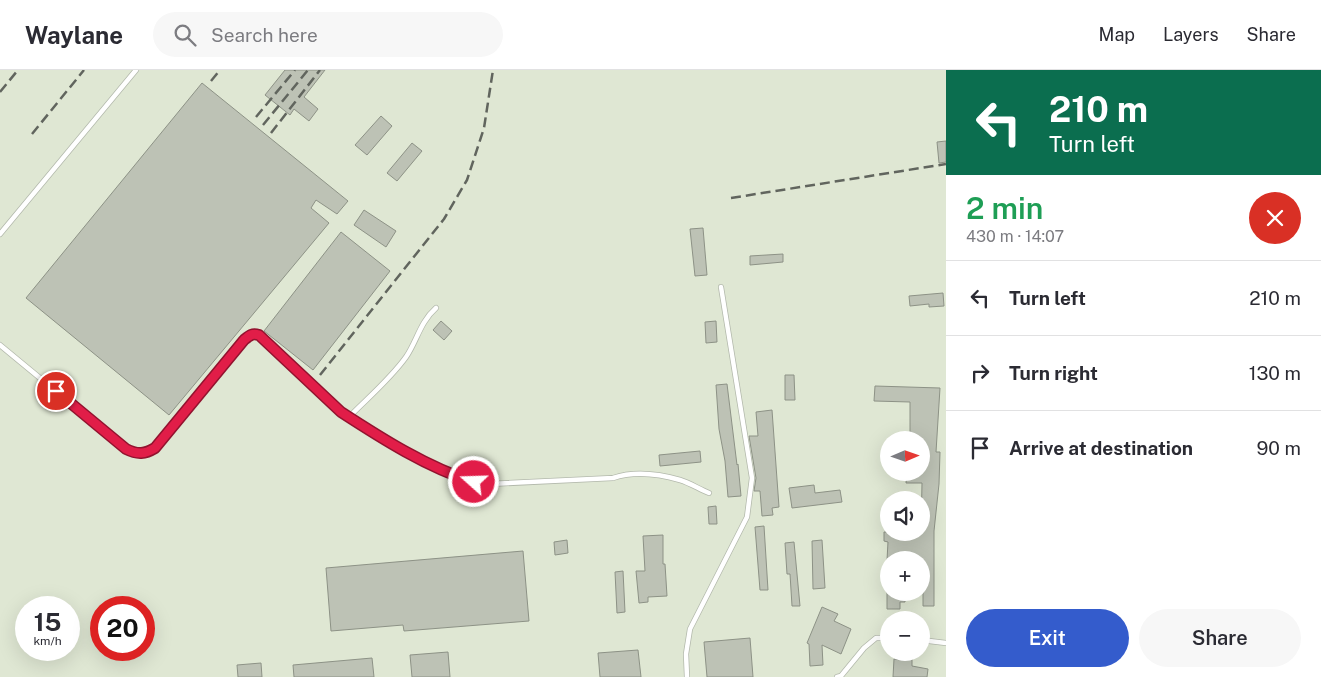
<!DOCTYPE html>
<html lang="en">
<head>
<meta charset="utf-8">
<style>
	:root { --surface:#fff; --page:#f7f7f7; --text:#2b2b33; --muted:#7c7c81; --line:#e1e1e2; --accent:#345ccc }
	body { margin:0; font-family:"Public Sans",sans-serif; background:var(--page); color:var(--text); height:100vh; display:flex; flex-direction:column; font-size:19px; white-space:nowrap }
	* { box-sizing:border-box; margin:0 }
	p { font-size:16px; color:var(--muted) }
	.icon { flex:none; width:28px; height:28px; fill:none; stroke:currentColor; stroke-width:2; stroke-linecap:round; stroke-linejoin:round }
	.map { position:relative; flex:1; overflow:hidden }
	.sheet { display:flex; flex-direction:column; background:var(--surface); width:375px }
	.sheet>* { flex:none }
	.top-card { background:#0b6e4f; color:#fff; overflow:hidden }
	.needle { width:32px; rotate:88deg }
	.controls { position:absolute; left:880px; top:361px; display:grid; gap:10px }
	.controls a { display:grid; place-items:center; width:50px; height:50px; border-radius:50%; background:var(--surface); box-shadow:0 5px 20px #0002; font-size:25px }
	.speed { position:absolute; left:15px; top:526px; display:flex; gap:10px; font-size:25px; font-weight:700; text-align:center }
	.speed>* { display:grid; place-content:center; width:65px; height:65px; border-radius:50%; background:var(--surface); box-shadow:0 5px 20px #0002; line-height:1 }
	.speed small { font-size:12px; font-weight:400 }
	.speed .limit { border:8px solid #d22; background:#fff; color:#111 }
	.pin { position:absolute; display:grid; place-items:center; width:42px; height:42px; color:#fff; margin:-21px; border:2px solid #fff; border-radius:50%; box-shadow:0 1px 5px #0007 }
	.me { position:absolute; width:55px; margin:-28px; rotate:290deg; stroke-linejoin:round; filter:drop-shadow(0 0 4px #0008) }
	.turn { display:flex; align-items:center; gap:18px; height:105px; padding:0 20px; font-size:22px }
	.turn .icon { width:65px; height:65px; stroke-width:2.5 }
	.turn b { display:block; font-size:35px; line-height:42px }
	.round { display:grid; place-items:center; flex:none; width:52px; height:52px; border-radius:26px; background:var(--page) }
	.headline { display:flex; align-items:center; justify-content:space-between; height:85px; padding:0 20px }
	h1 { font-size:30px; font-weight:600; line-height:38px; color:#1e9e55 }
	.action { display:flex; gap:10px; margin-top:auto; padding:10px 20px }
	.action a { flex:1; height:58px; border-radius:30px; background:var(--accent); color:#fff; font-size:20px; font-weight:600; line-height:58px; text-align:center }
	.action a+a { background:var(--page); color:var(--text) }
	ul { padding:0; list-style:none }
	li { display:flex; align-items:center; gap:15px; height:75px; padding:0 20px; border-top:1px solid var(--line) }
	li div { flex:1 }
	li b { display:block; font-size:19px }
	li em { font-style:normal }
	header { display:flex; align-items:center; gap:30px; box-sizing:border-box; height:70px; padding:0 25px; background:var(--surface); border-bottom:1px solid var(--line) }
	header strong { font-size:24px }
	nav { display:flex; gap:28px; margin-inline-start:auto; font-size:18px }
	.search { width:350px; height:45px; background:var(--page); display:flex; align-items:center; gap:12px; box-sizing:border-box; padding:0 18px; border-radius:28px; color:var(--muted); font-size:19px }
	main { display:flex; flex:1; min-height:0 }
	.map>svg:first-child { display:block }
	.built { fill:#dfe7d3; fill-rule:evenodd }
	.building { fill:#bdc2b5; stroke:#8d9286 }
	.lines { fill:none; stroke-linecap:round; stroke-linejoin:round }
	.service-casing { stroke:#b3b9ac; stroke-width:6 }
	.service { stroke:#fff; stroke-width:4.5 }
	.rail { stroke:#61655e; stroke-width:2.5; stroke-dasharray:10 5; stroke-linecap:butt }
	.route-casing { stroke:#92132f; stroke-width:12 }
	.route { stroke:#e11d48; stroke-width:9 }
</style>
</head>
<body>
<header>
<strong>Waylane</strong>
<div class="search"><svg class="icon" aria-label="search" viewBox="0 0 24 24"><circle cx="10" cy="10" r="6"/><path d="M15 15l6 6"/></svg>Search here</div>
<nav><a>Map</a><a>Layers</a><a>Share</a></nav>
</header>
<main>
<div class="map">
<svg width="946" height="607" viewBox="0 0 946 607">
	<rect width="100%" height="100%" fill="#ecf3e5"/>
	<path class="built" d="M0,0H946V607H0ZM889,370H921V402H889ZM889,430H921V462H889ZM889,490H921V522H889ZM26,538H69V580H26ZM101,538H144V580H101ZM889,550H921V582H889Z"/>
	<g class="building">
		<path d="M285,0H325L304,27L318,39L309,51L294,39L290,45L265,25Z"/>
		<path d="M202,13L348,131L337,144L316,130L311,138L329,153L169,345L26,228Z"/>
		<path d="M381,46L392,56L367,85L355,75Z"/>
		<path d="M946,71V92L939,93L937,72Z"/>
		<path d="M412,73L422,81L397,111L387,103Z"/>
		<path d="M364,140L396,161L386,177L354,155Z"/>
		<path d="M703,158L707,205L695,206L690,159Z"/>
		<path d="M341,162L390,201L313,300L264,261Z"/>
		<path d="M783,184V192L750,195V186Z"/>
		<path d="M943,223L944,236L929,237V234L910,236L909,226Z"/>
		<path d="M441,251L452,261L444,270L433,260Z"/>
		<path d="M716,251L717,272L706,273L705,252Z"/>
		<path d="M785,305H794L795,330H785Z"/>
		<path d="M727,314L737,395L738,394L741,426L728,427L725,391L719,359L716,315Z"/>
		<path d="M875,316L940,318L936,382H940L939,414L934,461V536H923V519H921V490H887L888,472L884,471V462H921L922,413H906L907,402H921V370H910V332L874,331Z"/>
		<path d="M772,340L779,437L772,438L773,445L762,446L760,421H754L756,408L749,366H758L756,342Z"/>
		<path d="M700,381L701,392L660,396L659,385Z"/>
		<path d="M814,415L815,423L840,420L842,432L792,438L789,418Z"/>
		<path d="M716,436L717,454H709L708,437Z"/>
		<path d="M764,456L768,520H760L755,457Z"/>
		<path d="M663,465V494H665L667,526L648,527V532L639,533L636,501H645L643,466Z"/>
		<path d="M567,470L568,483L555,485L554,472Z"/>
		<path d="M822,470L825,518L813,519L812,471Z"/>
		<path d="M794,472L800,536H792L790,504H787L785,473Z"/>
		<path d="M523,481L529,551L404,561L403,555L331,561L326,498Z"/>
		<path d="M623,501L625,542L617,543L615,502Z"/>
		<path d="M887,522L905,524V532H900V539H887Z"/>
		<path d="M822,537L838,544L834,551L851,559L841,584L822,575L823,595L810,596L809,574L807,573Z"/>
		<path d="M750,568L753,607H707L704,572Z"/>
		<path d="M638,580L641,607H600L598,583Z"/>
		<path d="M448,582L450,607H412L410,585Z"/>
		<path d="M902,582H912V596L928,599L927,607H893L894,589L901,590Z"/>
		<path d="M372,588L374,607H294L293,595Z"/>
		<path d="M261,593L262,607H238L237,595Z"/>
	</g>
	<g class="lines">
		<defs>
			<g id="service">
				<path d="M0,164L136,0"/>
				<path d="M0,275L126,379C138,385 145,384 155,378L245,270L251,264L259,265L341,342L349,345L352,344C370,326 391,308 406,287C417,271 420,252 436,238"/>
				<path d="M349,345C370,363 394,375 419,387C442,399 463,411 490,414L613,408C634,401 659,404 680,410C690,413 699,419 709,423"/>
				<path d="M921,570L946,573"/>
				<path d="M687,607L686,584L690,559L747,447L752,408L721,217"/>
				<path d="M837,607L841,606L864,578L876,568H889"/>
			</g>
		</defs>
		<use href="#service" class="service-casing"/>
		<use href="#service" class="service"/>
		<g class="rail">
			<path d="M211,11L220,0"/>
			<path d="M0,22L18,0"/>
			<path d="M256,47L295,0"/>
			<path d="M263,55L308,0"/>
			<path d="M271,63L320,0"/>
			<path d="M32,64L84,0"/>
			<path d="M731,128L946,94"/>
			<path d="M320,305L444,149L467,110L484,58L493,0"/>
		</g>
	</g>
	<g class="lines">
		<defs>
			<path id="route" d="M56,321L126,379C138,385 145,384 155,378L244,270C250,265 252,263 259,265L341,342C381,368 428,398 474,412"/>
		</defs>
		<use href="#route" class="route-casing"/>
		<use href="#route" class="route"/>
	</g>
</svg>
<div class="controls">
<a><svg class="needle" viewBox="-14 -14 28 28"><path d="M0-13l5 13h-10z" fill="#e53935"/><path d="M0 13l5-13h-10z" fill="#7c7c81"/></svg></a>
<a><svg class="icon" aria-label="sound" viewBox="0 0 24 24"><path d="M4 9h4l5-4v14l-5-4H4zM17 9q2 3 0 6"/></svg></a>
<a>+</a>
<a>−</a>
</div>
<div class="speed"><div>15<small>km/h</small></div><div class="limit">20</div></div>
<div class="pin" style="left:56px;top:321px;background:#d93025"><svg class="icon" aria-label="arrive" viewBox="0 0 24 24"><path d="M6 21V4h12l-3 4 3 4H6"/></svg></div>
<svg class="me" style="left:474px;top:412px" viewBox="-20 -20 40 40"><circle r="17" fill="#e11d48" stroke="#fff" stroke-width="3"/><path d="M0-11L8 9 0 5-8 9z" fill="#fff"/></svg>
</div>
<section class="sheet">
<div class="top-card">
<div class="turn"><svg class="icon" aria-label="left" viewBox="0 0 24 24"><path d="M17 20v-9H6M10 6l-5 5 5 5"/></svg><div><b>210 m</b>Turn left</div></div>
</div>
<div class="headline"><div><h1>2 min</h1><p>430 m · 14:07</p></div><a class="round" style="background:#d93025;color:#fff"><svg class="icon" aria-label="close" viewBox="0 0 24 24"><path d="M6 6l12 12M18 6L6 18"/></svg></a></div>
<ul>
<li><svg class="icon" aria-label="left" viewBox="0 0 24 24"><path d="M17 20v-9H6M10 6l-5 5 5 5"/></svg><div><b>Turn left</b></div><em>210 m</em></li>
<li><svg class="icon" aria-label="right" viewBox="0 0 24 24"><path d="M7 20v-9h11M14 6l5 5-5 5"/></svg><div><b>Turn right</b></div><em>130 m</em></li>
<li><svg class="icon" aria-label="arrive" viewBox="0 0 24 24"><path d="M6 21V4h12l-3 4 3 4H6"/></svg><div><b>Arrive at destination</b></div><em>90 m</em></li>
</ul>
<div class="action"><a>Exit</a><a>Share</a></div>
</section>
</main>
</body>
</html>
